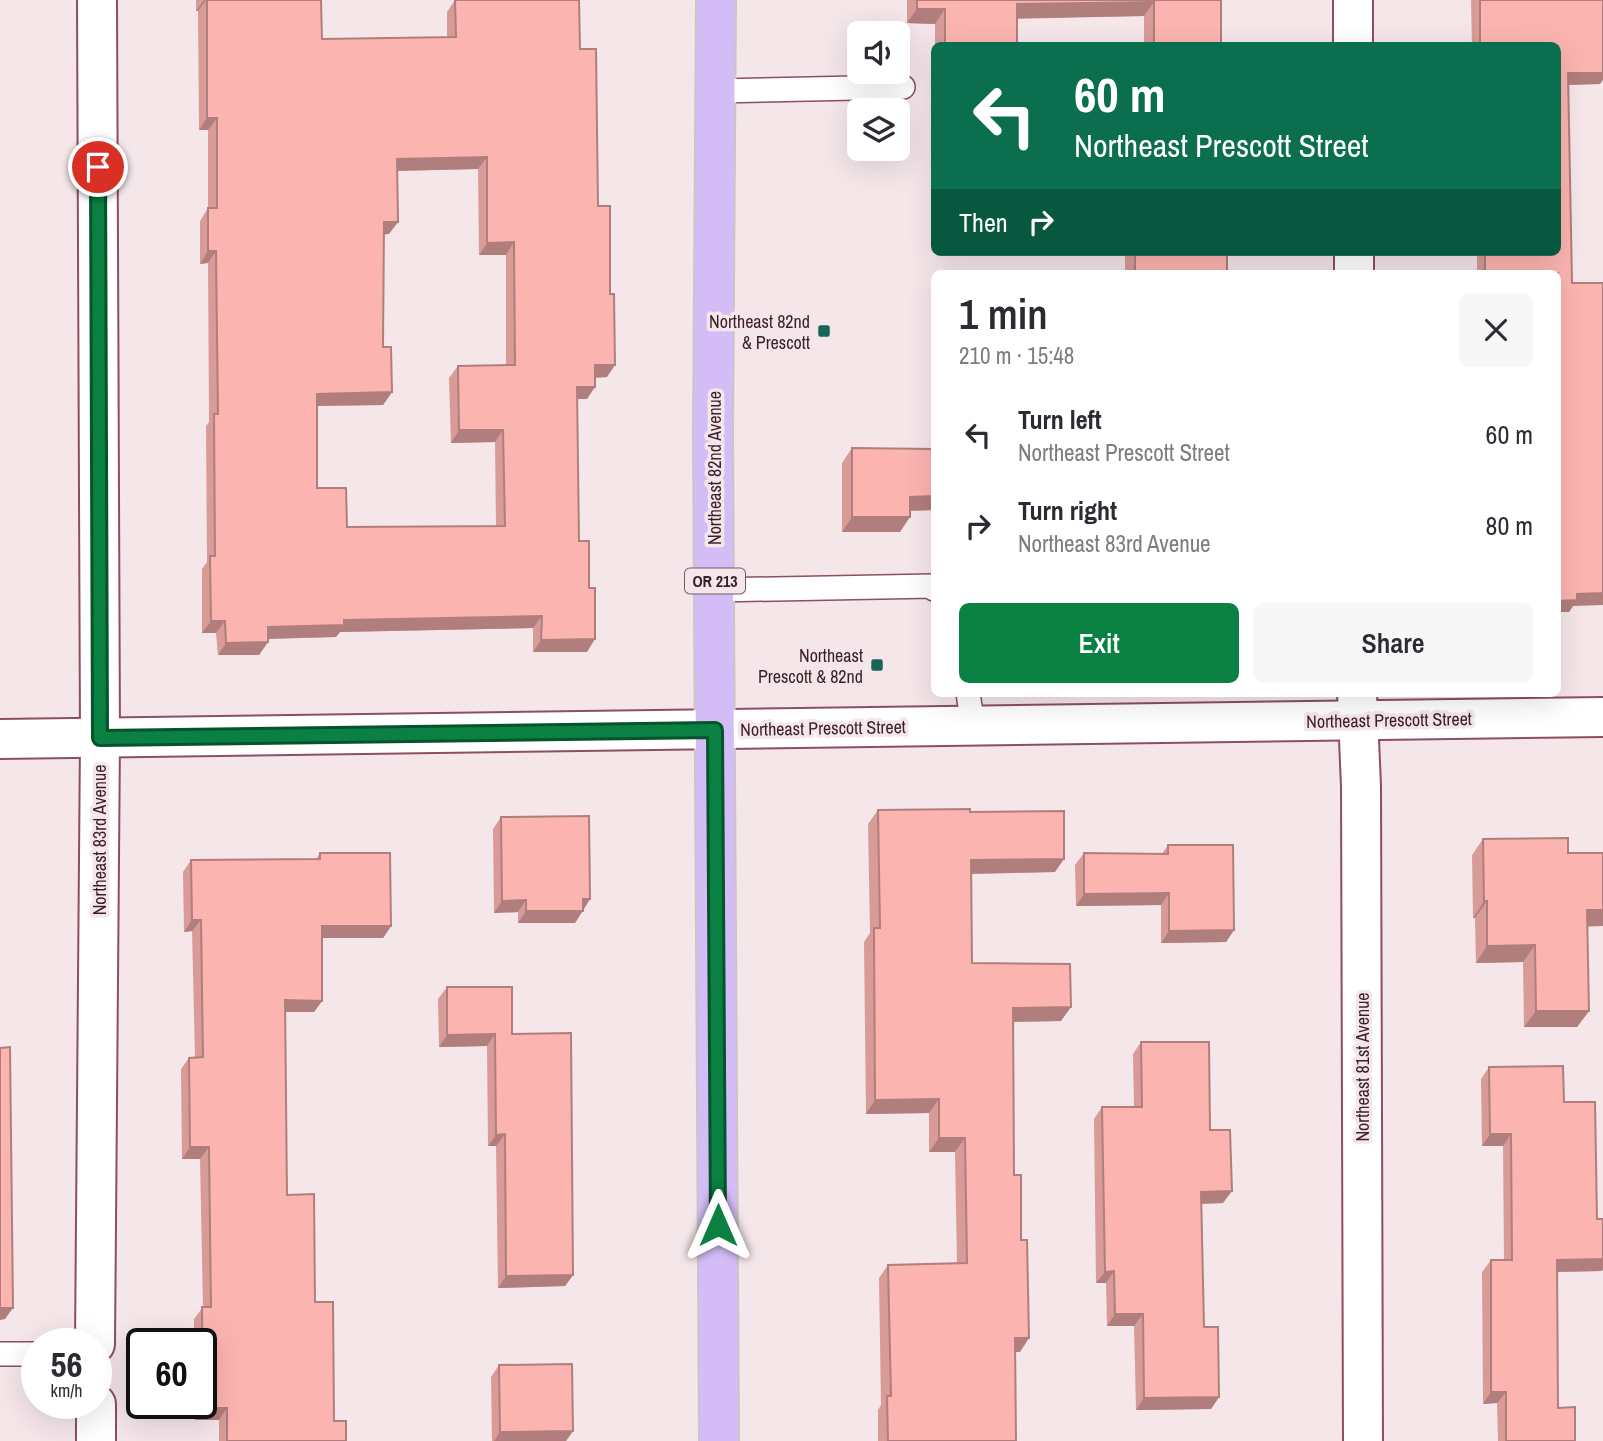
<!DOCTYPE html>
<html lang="en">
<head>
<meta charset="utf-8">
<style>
	:root { --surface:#fff; --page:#f7f7f7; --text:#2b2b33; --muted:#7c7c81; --accent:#0b8043 }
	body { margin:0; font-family:"Archivo Narrow",sans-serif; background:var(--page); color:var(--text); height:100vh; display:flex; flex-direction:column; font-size:26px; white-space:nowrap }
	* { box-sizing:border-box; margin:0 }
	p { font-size:23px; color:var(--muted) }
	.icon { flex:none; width:38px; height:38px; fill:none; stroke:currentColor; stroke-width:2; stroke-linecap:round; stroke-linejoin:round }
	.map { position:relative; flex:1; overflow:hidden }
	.drawer { position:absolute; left:931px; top:270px; width:630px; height:427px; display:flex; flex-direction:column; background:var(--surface); border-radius:10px; box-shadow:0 7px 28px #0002 }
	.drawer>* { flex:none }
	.top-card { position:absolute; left:931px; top:42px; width:630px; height:214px; border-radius:10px; box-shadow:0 7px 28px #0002; background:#0b6e4f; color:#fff; overflow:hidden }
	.controls { position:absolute; left:847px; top:21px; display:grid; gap:14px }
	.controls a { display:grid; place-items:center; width:63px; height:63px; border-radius:10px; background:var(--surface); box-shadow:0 7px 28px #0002; font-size:35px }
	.speed { position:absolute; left:21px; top:1328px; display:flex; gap:14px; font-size:35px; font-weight:700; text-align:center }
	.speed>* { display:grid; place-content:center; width:91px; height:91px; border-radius:50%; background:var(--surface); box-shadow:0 7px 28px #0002; line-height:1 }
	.speed small { font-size:18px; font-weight:400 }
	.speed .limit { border:4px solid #111; border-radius:10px; background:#fff; color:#111 }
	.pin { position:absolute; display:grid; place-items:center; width:60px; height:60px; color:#fff; margin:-30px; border:4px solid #fff; border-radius:50%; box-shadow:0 2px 7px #0007 }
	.me { position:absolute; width:77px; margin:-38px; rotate:0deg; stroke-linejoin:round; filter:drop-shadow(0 0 5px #0008) }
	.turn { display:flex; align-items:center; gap:24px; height:147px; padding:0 28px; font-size:32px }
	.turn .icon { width:91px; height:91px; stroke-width:2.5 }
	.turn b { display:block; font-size:49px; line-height:60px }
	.then { display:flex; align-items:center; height:66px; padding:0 28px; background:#0003; gap:14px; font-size:26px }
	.round { display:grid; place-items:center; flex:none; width:74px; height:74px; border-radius:10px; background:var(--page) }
	.headline { display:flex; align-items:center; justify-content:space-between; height:119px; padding:0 28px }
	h1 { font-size:42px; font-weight:600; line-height:52px }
	.cta { display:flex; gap:14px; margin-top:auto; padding:14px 28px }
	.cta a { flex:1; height:80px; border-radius:10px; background:var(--accent); color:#fff; font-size:28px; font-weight:600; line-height:80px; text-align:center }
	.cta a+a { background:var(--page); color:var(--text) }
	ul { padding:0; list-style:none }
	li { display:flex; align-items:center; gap:21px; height:91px; padding:0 28px }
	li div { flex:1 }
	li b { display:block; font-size:26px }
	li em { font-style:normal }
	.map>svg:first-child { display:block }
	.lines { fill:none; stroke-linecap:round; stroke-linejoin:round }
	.service-casing { stroke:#8c4f61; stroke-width:26 }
	.minor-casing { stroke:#8c4f61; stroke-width:42 }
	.tertiary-casing { stroke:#8c4f61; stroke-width:42 }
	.primary-casing { stroke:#ccc5c7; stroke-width:42 }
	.service { stroke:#fff; stroke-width:23 }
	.minor { stroke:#fff; stroke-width:38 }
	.tertiary { stroke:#fff; stroke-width:38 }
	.primary { stroke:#d4bdf7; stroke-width:38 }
	.wall { fill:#d99b98; fill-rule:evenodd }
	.shaded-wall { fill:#b07e7c }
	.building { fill:#fcb4b1; stroke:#b07e7c; stroke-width:2; fill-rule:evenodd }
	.route-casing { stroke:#07532c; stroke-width:18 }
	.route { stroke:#0b8043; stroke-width:12 }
	.poi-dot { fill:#1b6459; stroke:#f5e6ea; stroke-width:2.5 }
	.labels { text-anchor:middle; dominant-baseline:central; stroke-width:7; stroke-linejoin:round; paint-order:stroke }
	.shield { fill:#f5e6ea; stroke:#725b62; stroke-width:2 }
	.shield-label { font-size:16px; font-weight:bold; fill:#3a1f27 }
	.poi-label { font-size:18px; fill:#3a1f27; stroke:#f5e6ea; text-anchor:end }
	.street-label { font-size:18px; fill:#3a1f27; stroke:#f5e6ea }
</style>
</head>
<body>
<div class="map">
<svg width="1603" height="1441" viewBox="0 0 1603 1441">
	<rect width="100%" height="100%" fill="#f5e6ea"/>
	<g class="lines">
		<defs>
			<g id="service">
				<path d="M717,91L903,87"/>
				<path d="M715,590L933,586L934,589"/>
				<path d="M968,693L973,726"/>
				<path d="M0,1354H37"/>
			</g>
			<g id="minor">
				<path d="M1353,0V46"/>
				<path d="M1354,252V273"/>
				<path d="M1357,693L1361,786L1363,1441"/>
				<path d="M95,1344L100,738L97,0"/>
				<path d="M96,1404V1441"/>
			</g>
			<path id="tertiary" d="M0,739L1603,717"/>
			<path id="primary" d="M716,0L713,433L719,1441"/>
		</defs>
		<use href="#service" class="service-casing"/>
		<use href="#minor" class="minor-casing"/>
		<use href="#tertiary" class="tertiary-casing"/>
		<use href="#primary" class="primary-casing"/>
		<use href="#service" class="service"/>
		<use href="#minor" class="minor"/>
		<use href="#tertiary" class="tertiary"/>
		<use href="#primary" class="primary"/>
	</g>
	<g class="wall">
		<path d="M196,0H321L322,39L447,37V12L455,0L580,49L598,206L607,377L595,378L587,399H577L579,541L587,652H533V628L340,632L336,637L268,639V642L259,655H218L216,633H202V569L207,562L206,426L209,422L208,263L200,264V221L208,208V130H199L198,11H196ZM478,169L479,255H506V365L458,366L449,378L451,443L495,442L496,526L347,527L317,488V406L383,405L392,392L383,347L384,234H389L397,171Z"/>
		<path d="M907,0H1221V46H1144V16L1017,18V46H935V24L907,23Z"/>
		<path d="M1471,0H1603L1600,84L1568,85L1573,606L1569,612L1558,273H1477V252H1558V46H1472Z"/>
		<rect x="1125" y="252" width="102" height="21"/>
		<path d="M852,448L934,449V510L910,511L900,532H842V463Z"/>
		<path d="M878,810L970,812L1055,872L971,874L972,963L1061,1021L1013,1022L1014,1175L1020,1352H1015L1016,1441H878V1410L881,1405L879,1278L888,1265L957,1263L955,1152H929V1113L866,1114L864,942L870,933L868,824Z"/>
		<path d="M501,817L590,899L575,923H518V912L494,913L493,829Z"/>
		<path d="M1483,839L1568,853L1587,927L1589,1011L1577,1027H1524L1523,962L1476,963L1475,918H1473L1472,855Z"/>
		<path d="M1168,845L1234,930L1226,942L1161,943V905L1076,906L1075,865L1084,853L1162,854Z"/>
		<path d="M320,853L391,926L383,938H322V1001L314,1012H285L287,1195L315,1302L334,1421L346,1441H219V1420H195L194,1404H201V1344H194V1319L203,1307L200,1159H182L181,1069L189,1058L195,1057L192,931L184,932L183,872L191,860L316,859Z"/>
		<path d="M447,987L512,1034L573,1275L565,1286L498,1288L496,1146H488L487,1046L439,1047L438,999Z"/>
		<path d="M1141,1042L1210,1130L1223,1203L1202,1204L1204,1327L1219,1397L1211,1409L1136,1410L1134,1326H1107L1106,1283H1096L1094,1119L1102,1107H1134L1133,1054Z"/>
		<path d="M1489,1067L1564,1102L1597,1219H1603V1269L1602,1271L1557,1272L1558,1408L1575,1441H1498L1497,1403L1483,1404L1482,1272L1491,1260H1504L1503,1146H1482L1481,1079Z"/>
		<path d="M499,1365L573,1431L566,1441H492L491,1377Z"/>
	</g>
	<g class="shaded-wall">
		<path d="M204,0H206L198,11H196Z"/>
		<path d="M1154,2L1144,16L1007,19L1017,4Z"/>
		<path d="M917,9H945L935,24L907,23Z"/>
		<path d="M1568,73H1603V80L1600,84L1560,85Z"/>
		<path d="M207,118H217L208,130H199Z"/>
		<path d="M487,157L478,169L388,171L397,159Z"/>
		<path d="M384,222H398L389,234L375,235Z"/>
		<path d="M514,242L506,255H479L487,243Z"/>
		<path d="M208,251H216L208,263L200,264Z"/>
		<path d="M595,365H615L607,377L586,378Z"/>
		<path d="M577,387H595L587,399H568Z"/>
		<path d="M392,392L383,405L308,406L317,394Z"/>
		<path d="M459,430H503L495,442L451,443Z"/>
		<path d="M934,496V510L900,511L910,497Z"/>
		<path d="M852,517H910L900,532H842Z"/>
		<path d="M1603,593V605L1573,606L1569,612H1558V601L1577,594Z"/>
		<path d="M542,616L533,628L340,632L336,637L259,639L268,627L344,620Z"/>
		<path d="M211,621H225L216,633H202Z"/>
		<path d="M595,639L587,652H533L541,640Z"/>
		<path d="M268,642L259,655H218L226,643Z"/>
		<path d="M1064,859L1055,872L961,874L971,860Z"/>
		<path d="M1169,893L1161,905L1076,906L1084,894Z"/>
		<path d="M583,899H590L575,923H518L526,911Z"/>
		<path d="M526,900L518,912L494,913L502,901Z"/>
		<path d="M1484,901H1487L1475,918H1473Z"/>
		<path d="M1587,910H1603V926L1576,927Z"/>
		<path d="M192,920H201L192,931L184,932Z"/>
		<path d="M322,926H391L383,938H313Z"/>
		<path d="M1234,930L1226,942L1161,943L1169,931Z"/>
		<path d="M1535,945L1523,962L1476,963L1487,946Z"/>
		<path d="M285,1000L322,1001L314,1012H277Z"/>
		<path d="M1071,1007L1061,1021L1003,1022L1013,1008Z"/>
		<path d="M1536,1011H1589L1577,1027H1524Z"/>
		<path d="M495,1034L487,1046L439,1047L447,1035Z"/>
		<path d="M939,1099L929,1113L866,1114L875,1100Z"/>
		<path d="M505,1134L496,1146H488L496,1135Z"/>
		<path d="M1490,1134H1511L1503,1146H1482Z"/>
		<path d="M939,1138H965L955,1152H929Z"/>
		<path d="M190,1147H209L200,1159H182Z"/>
		<path d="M1232,1191L1223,1203L1193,1204L1201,1192Z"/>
		<path d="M1603,1259V1269L1602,1271L1549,1272L1557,1260Z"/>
		<path d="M1114,1271L1106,1283H1096L1105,1272Z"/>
		<path d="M573,1275L565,1286L498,1288L506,1276Z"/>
		<path d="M0,1308H13L5,1319L0,1320Z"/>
		<path d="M1115,1314H1143L1134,1326H1107Z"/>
		<path d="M1015,1338H1029L1020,1352H1006Z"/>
		<path d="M1491,1392H1506L1497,1403L1483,1404Z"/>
		<path d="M1219,1397L1211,1409L1136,1410L1144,1398Z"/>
		<path d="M203,1408H227L219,1420H195Z"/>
		<path d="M573,1431L566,1441H494L500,1432Z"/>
	</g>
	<g class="building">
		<path d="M207,0H321L322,39L456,37L455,0H579L580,49H596L598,206H610V294H614L615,365H595V387H577L579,541H589V588H595V639L541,640L542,616L344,620V625L268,627V642L226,643L225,621H211L210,556H215L214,414H218L216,251H208V208H217V118H207ZM487,157V243L514,242L515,365L458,366L459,430H503L505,526L347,527L346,488H317V394L392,392L391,347H383L384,222H398L397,159Z"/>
		<path d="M917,0H1221V46H1154V2L1017,4V46H945V9H917Z"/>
		<path d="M1480,0H1603V73H1568L1572,283H1603V593L1577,594V600L1558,601V273H1485V252H1558V46H1480Z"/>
		<rect x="1135" y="252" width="92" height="21"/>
		<path d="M852,448L934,449V496L910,497V517H852Z"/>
		<path d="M970,809V812L1064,811V859L971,860L972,963L1070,964L1071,1007L1013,1008L1014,1175H1021V1240H1027L1029,1338H1015L1016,1441H888L887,1396H891L888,1265L967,1263L965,1138H939V1099L875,1100L874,928H880L878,810Z"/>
		<path d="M589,816L590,899H583V911H526V900L502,901L501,817Z"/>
		<path d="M1568,838V853H1603V910H1587L1589,1011H1536L1535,945L1487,946V901H1484L1483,839Z"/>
		<path d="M1168,845H1233L1234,930L1169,931V893L1084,894V853L1168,854Z"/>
		<path d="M320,853H390L391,926H322V1001L285,1000L287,1195L314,1194L315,1302H333L334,1421H346V1441H227V1408H203L202,1307H211L209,1147H190L189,1058L203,1057L201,920H192L191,860L320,859Z"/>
		<path d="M447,987H512V1034L571,1033L573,1275L506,1276L505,1134L496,1135L495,1034L447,1035Z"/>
		<path d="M1141,1042H1209L1210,1130H1230L1232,1191L1201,1192L1204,1327H1218L1219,1397L1144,1398L1143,1314H1115L1114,1271L1105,1272L1102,1107H1142Z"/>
		<path d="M10,1047L13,1308H0V1048Z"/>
		<path d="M1563,1066L1564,1102H1595L1597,1219H1603V1259L1557,1260L1558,1408L1575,1407V1441H1506V1392H1491V1260H1512L1511,1134H1490L1489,1067Z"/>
		<path d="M572,1364L573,1431L500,1432L499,1365Z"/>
	</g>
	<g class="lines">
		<defs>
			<path id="route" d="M98,167L100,738L715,730L718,1225"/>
		</defs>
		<use href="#route" class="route-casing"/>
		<use href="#route" class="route"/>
	</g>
	<g class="poi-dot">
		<rect x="817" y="324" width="14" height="14" rx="3.5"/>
		<rect x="870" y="658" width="14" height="14" rx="3.5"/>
	</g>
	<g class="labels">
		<rect class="shield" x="685" y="568.5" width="60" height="25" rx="5"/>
		<g class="shield-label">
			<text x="715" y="581">OR 213</text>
		</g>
		<g class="poi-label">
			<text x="810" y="321">Northeast 82nd<tspan x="810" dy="21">&amp; Prescott</tspan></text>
			<text x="863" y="655">Northeast<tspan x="863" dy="21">Prescott &amp; 82nd</tspan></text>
		</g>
		<g class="street-label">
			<text transform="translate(714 468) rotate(-90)">Northeast 82nd Avenue</text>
			<text transform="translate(1389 720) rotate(-1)">Northeast Prescott Street</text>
			<text transform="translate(823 728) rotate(-1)">Northeast Prescott Street</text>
			<text transform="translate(99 840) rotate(-90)">Northeast 83rd Avenue</text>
			<text transform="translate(1362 1067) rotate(-90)">Northeast 81st Avenue</text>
		</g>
	</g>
</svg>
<div class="controls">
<a><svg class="icon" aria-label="sound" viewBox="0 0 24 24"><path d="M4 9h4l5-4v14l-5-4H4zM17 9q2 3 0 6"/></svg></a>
<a><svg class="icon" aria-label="layers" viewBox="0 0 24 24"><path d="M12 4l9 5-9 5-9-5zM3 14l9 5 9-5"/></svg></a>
</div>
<div class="speed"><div>56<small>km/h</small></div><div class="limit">60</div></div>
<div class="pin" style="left:98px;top:167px;background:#d93025"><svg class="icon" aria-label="arrive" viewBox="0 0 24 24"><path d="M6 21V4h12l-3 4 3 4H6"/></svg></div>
<svg class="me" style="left:718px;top:1225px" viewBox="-20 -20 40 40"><path d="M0-17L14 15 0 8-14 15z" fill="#0b8043" stroke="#fff" stroke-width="4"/></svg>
<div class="top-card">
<div class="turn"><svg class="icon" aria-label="left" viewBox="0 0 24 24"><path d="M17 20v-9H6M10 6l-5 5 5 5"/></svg><div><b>60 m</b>Northeast Prescott Street</div></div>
<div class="then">Then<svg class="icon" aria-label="right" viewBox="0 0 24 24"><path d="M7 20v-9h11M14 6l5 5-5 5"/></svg></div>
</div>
<section class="drawer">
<div class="headline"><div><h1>1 min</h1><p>210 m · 15:48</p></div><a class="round"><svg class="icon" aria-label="close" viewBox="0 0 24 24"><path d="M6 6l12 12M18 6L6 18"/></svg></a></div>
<ul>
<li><svg class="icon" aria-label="left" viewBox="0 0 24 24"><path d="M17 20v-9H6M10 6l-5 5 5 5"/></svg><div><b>Turn left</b><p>Northeast Prescott Street</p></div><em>60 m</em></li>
<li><svg class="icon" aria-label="right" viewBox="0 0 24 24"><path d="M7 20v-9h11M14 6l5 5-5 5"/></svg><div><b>Turn right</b><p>Northeast 83rd Avenue</p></div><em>80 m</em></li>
</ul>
<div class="cta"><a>Exit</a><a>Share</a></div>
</section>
</div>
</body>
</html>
